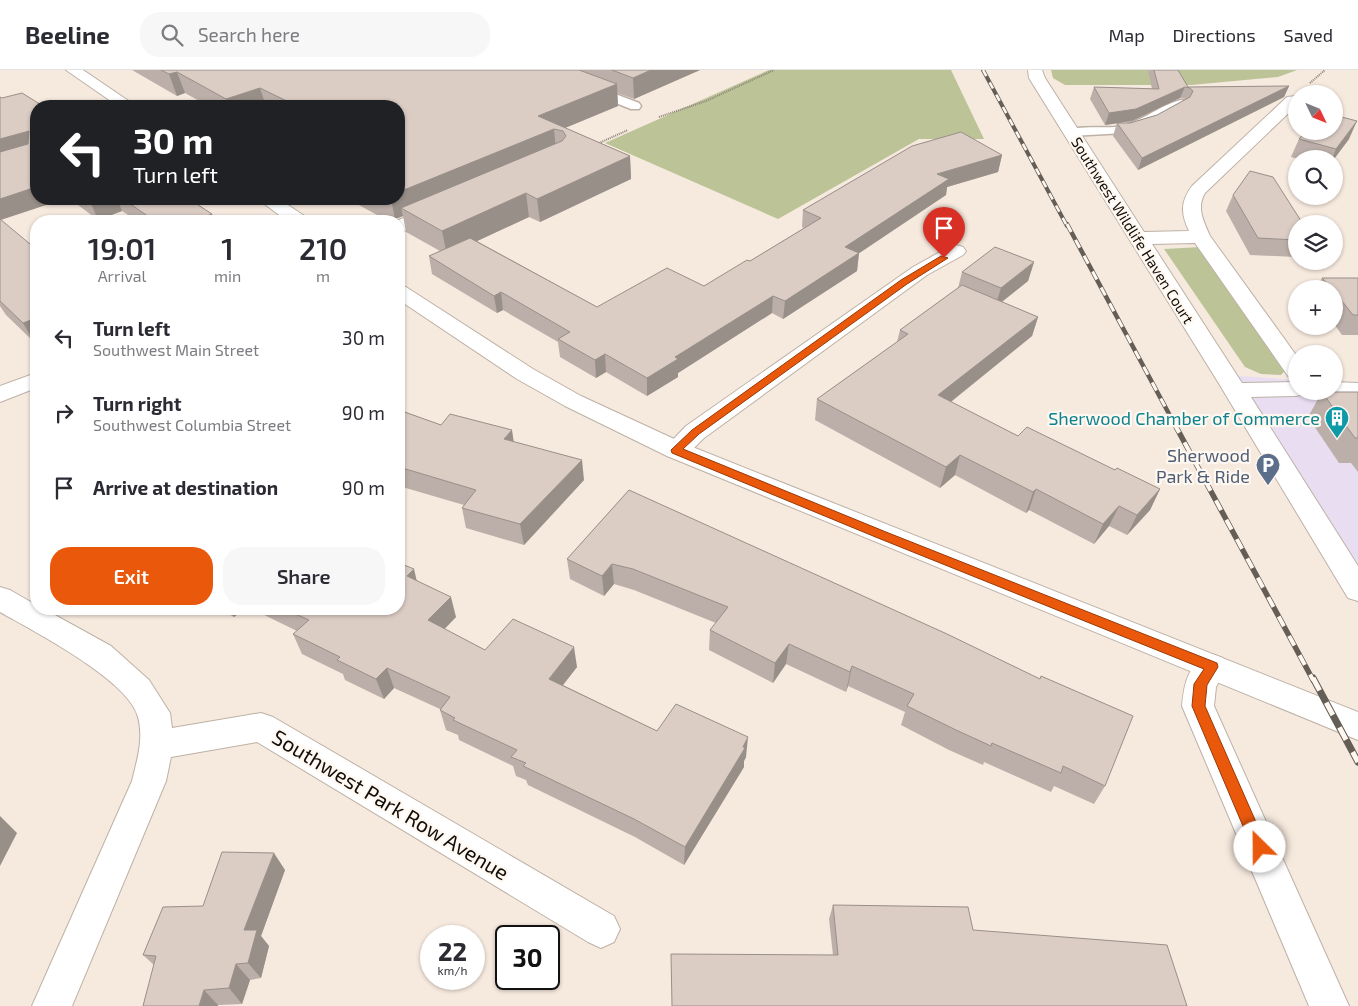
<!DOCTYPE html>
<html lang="en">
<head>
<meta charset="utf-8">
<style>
	:root { --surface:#fff; --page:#f7f7f7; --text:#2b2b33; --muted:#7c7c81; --line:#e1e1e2; --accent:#ea580c }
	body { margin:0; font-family:"Exo 2",sans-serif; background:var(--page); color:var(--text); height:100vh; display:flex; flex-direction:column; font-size:19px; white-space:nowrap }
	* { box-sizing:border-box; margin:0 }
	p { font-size:16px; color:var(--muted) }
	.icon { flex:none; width:28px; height:28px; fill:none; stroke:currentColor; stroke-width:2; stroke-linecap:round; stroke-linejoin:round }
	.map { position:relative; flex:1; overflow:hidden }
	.details { position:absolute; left:30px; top:145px; width:375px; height:400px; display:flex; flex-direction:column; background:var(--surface); border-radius:20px; box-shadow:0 1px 4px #0004 }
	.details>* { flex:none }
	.guide { position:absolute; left:30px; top:30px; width:375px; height:105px; border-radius:20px; box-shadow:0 1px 4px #0004; background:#202124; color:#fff; overflow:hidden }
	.needle { width:32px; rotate:133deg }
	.tools { position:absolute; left:1288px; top:15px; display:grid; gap:10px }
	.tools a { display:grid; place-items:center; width:55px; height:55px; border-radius:50%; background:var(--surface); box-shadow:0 1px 4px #0004; font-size:25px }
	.speed { position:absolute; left:420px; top:855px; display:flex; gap:10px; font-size:25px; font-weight:700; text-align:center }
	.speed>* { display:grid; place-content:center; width:65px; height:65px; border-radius:50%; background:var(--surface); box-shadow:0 1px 4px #0004; line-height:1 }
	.speed small { font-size:12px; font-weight:400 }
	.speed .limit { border:2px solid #111; border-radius:8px; background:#fff; color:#111 }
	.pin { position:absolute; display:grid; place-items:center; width:42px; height:42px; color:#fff; margin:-51px -21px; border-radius:50% 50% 50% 0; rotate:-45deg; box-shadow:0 0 5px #0007 }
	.pin .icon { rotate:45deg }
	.me { position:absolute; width:55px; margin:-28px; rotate:337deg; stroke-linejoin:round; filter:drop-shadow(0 0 4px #0008) }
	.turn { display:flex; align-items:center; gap:18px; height:105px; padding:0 20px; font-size:22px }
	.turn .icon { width:65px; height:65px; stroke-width:2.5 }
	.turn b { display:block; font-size:35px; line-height:42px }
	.eta { display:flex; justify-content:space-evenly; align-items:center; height:85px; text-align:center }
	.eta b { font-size:30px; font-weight:600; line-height:35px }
	.primary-button { display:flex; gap:10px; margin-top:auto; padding:10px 20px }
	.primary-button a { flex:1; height:58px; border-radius:20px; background:var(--accent); color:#fff; font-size:20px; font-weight:600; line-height:58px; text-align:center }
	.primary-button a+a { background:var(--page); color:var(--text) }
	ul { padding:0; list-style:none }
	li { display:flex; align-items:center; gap:15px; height:75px; padding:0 20px }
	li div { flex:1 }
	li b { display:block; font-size:19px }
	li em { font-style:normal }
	header { display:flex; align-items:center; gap:30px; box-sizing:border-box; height:70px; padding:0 25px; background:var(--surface); border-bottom:1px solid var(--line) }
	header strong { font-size:24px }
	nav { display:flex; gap:28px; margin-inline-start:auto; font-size:18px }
	.search { width:350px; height:45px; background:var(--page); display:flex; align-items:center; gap:12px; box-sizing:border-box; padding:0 18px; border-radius:20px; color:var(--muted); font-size:19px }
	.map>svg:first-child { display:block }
	.commercial { fill:#e8ddf1 }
	.green { fill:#bcc497 }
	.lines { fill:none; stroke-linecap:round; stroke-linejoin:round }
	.service-casing { stroke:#bdb1a6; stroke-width:3 }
	.minor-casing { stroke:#bdb1a6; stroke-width:2 }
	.tertiary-casing { stroke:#bdb1a6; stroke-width:2 }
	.path { stroke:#8b827a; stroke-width:2; stroke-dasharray:1 1; stroke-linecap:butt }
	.service { fill:#fff; fill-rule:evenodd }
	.minor { fill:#fff; fill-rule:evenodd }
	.tertiary { fill:#fff; fill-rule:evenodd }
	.rail-far3-casing { stroke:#655e57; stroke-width:4 }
	.rail-far2-casing { stroke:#655e57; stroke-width:4.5 }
	.rail-far1-casing { stroke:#655e57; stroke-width:5.5 }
	.rail-casing { stroke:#655e57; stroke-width:7 }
	.rail-far3 { stroke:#fff8f0; stroke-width:2.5; stroke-dasharray:7; stroke-linecap:butt }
	.rail-far2 { stroke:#fff8f0; stroke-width:3; stroke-dasharray:9; stroke-linecap:butt }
	.rail-far1 { stroke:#fff8f0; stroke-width:4; stroke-dasharray:11; stroke-linecap:butt }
	.rail { stroke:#fff8f0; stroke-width:5; stroke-dasharray:14; stroke-linecap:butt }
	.wall { fill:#bcafa9 }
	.shaded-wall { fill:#998f89 }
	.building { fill:#dbccc4; stroke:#998f89 }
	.route { fill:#ea580c; stroke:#983908 }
	.labels { text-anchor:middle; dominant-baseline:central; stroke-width:4.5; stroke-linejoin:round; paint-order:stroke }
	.far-street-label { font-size:15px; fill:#110d09; stroke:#fff8f0 }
	.culture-label { font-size:18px; fill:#0d838f; stroke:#fff8f0; text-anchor:end }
	.service-label { font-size:18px; fill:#4e5e75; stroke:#fff8f0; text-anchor:end }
	.near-street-label { font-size:21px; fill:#110d09; stroke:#fff8f0 }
</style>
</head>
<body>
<header>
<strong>Beeline</strong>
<div class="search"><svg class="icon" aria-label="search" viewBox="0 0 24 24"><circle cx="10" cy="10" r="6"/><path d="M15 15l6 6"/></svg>Search here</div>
<nav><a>Map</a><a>Directions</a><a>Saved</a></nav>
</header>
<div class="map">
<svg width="1358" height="936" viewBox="0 0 1358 936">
	<rect width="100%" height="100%" fill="#f6e9de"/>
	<path class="commercial" d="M1225,305L1296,310V321H1334V313L1358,314V534Z"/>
	<g class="green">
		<path d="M769,0H951L984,69H919L778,149L605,73Z"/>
		<path d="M1051,0H1297L1278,7L1191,15H1065L1053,8Z"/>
		<path d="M1201,177L1285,301L1281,305L1261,304L1245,297L1164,179Z"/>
	</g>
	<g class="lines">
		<defs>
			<g id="service">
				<path d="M536,0H552L639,33L641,36L639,39H631L538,2Z"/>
				<path d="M1181,30L1185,31L1187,34L1185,37L1152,55L1125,63L1071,66L1065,62C1071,55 1104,58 1115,57C1140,54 1157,36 1181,30Z"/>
			</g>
			<g id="minor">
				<path d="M1028,0H1042L1045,8L1144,162L1189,161C1181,144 1180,132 1192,116L1287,27L1296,26V36L1205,123C1196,138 1204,152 1210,166L1296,285V308L1288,306L1195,173L1152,174L1242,313L1296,312V321H1306L1304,324L1296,326L1251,327L1358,496V531L1348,528L1218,312L1029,8Z"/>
				<path d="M439,134L446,136L448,140L446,144L399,163V151H396Z"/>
				<path d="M956,175L963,177L966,181L963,185L927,205L704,368C691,380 686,391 667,386L663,380L686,356L913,197L949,177Z"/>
				<path d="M36,303V318L0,332V316Z"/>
				<path d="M1334,312L1358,313V327L1326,324L1324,321H1334Z"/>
				<path d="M0,517L10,520L36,535V539H44L111,576L149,610L170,643L172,658L261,643L273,647L614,846L620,859L614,872L601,878L588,872L257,672L171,687L166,711L72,936H32L132,711C137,690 144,669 138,647C129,610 33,561 0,542Z"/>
				<path d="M1212,584L1223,588L1227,597L1216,617L1214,636L1349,936H1309L1182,636C1184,614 1188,592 1212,584Z"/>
			</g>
			<g id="tertiary">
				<path d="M66,0H83L136,36H118Z"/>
				<path d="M258,129H279L306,147L308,151H287Z"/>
				<path d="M399,215L406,217L533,299L581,326L685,374L1358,642V670L667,386L565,336L517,309L399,230Z"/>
			</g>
		</defs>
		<use href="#service" class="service-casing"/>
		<use href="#minor" class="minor-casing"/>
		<use href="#tertiary" class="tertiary-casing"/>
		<g class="path">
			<path d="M1310,13L1325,0"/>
			<path d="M659,47L706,31L774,0"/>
			<path d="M597,74L628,60"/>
		</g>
		<use href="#service" class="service"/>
		<use href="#minor" class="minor"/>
		<use href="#tertiary" class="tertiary"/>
		<defs>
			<path id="rail-far3" d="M983,0L1067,156"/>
			<path id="rail-far2" d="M1067,154L1175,355"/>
			<path id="rail-far1" d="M1174,353L1313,610"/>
			<path id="rail" d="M1313,608L1358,692"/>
		</defs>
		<use href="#rail-far3" class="rail-far3-casing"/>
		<use href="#rail-far2" class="rail-far2-casing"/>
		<use href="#rail-far1" class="rail-far1-casing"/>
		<use href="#rail" class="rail-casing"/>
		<use href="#rail-far3" class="rail-far3"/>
		<use href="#rail-far2" class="rail-far2"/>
		<use href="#rail-far1" class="rail-far1"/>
		<use href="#rail" class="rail"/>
	</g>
	<g class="wall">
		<path d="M132,0H700L634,29L617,23L618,36L565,58L630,86L631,109L540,152L529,147L477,171L597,237L704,216L750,191L804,158L802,157L803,140L1002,85L998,102L947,117L946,125L859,183L857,201L783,249L772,243L678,303V307L647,326L606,302L596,308L560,287L558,272L503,240L497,243L432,204L429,186L440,181L406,162L403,146L395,149L396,151H388L348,129H399V36H208L185,23L177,26Z"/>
		<path d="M1148,0H1178L1188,17L1289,16L1284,27L1138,100L1113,66L1117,53H1130L1157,45L1186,29L1180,28L1132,51L1105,55L1090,29L1094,17L1152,19Z"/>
		<path d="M0,27L36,129H64L1,150L34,272L6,245L0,236Z"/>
		<path d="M1299,69H1349L1334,89H1299L1291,87Z"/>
		<path d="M1233,125L1296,154V187L1250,185L1226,141Z"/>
		<path d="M70,129H189L215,151H137L122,141L98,150Z"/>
		<path d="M1034,192L1028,211L1002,232L1038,247L1032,266L951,332L1018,366L1115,400L1160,419L1150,440L1127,465L1109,456L1094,474L1029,440L1026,443L955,405L940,418L815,350L817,329L897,272L900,260L958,218L962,202Z"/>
		<path d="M1322,208H1358V265H1342L1334,254V219H1316Z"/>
		<path d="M1322,322H1358V402L1351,393H1339L1308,347Z"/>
		<path d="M399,340L441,355L514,372L584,410L524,475L466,458L462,438L464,435L399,416Z"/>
		<path d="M629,420L1105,716L1094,734L1054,716L1051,722L984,692L983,695L949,680L901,655L905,642L848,616L846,622L786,594L773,613L709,580L710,560L716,553L634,520L614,514L604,526L570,509L567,489Z"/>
		<path d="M417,510L456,547L444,559L485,580L577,597L563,615L657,661L746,687L744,691V697L684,795L635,767L528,715L526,710L516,706L513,696L459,670L458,665L446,660L440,640V639L394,618L384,629L345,610L343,604L302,584L293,564L297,561L252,539H399Z"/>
		<path d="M219,539H244L234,547Z"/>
		<path d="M285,800L261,866L269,876L261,908L250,910L242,934L218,935V936H143L154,895L143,885L203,836Z"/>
		<path d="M833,835L973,860L1187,936L833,885L829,849Z"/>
	</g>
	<g class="shaded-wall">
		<path d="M651,0H700L634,29L633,8Z"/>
		<path d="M177,2L185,23L177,26L169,4Z"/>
		<path d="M617,14L618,36L560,60L554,59L556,81L401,138L403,146L395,149L391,129H399V122L538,46Z"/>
		<path d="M1289,16L1284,27L1138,100L1142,88Z"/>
		<path d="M1185,17L1180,28L1132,51L1105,55L1109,43Z"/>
		<path d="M260,18L266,36H229L226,29Z"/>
		<path d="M1357,51L1349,69L1334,89H1332L1336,79Z"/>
		<path d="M29,61L36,77L0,88V69Z"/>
		<path d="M1002,85L998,102L947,117L946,125L855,186L859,183L857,201L783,249L785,231L845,177L937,104Z"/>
		<path d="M630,86L631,109L540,152L537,129Z"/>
		<path d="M36,117V129H64L0,150V129Z"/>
		<path d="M526,123L529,147L447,185L442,161Z"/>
		<path d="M97,129H117L122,141L98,150L90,131Z"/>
		<path d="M212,144L215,151H194Z"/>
		<path d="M1034,192L1028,211L995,237L1001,218Z"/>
		<path d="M501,222L503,240L497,243L494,226Z"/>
		<path d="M773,226L772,243L678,303V307L647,326V308L675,287Z"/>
		<path d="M1038,247L1032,266L933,346L938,325Z"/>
		<path d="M36,248V271L34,272L23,253Z"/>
		<path d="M605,284L606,302L596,308L595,290Z"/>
		<path d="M512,360L515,380L504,369Z"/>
		<path d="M960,385L955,405L940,418L946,397Z"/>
		<path d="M582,390L584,410L524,475L520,454Z"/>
		<path d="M1036,419L1029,440L1026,443L1033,422Z"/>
		<path d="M1160,419L1150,440L1127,465L1137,445Z"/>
		<path d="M1119,436L1109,456L1094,474L1103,454Z"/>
		<path d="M612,494L614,514L604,526L602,506Z"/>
		<path d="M414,499L419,520L407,506Z"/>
		<path d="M451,527L456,547L434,570L428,550Z"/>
		<path d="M230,539H244L234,547Z"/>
		<path d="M789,574L786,594L773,613L775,593Z"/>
		<path d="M574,577L577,597L552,629L549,609Z"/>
		<path d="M852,596L848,616L846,622L850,602Z"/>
		<path d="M387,598L394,618L384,629L376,609Z"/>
		<path d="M748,667L746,687L744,691V697L684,795L685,777Z"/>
		<path d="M0,746L17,763L0,796Z"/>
		<path d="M274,783L285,800L261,866L269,876L261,908L248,893L244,860Z"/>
		<path d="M236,894L250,910L242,934L229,918Z"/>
		<path d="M204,920L218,935V936H199Z"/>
	</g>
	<g class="building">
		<path d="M161,0H579L617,14L538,46L630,86L537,129L526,123L442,161L401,138L562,71L566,66L563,61L554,59L399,122V36H297L260,18L226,29L177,2L169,4Z"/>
		<path d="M612,0H651L633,8Z"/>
		<path d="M1154,0H1178L1188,17L1289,16L1142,88L1117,53H1130L1157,45L1190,27L1193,21L1190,18L1185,17L1136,39L1109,43L1094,17L1159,19Z"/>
		<path d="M22,23L43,36H36V117L0,129V82L28,74L29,61L0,69V27L2,28Z"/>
		<path d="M1334,45L1357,51L1336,79L1299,69L1306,61H1334Z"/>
		<path d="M961,62L1002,85L937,104L949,109L845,177L859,183L785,231L773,226L675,287L678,289L647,308L605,284L595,290L558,269L570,262L501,222L494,226L429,186L470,168L597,237L667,198L704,216L747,190L750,191L821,148L803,140L912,76Z"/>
		<path d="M1250,101L1273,107L1303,154H1296V170L1258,168L1233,125Z"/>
		<path d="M86,129H97L90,131Z"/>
		<path d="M123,129H189L212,144L194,151H155Z"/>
		<path d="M384,129H391L392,133Z"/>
		<path d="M0,149L36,179V248L23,253L0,231Z"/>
		<path d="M995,177L1034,192L1001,218L962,202Z"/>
		<path d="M1322,208H1358V245H1353L1334,221V219H1332Z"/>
		<path d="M962,215L1038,247L938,325L1018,366L1027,357L1115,400L1117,398L1160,419L1137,445L1119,436L1103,454L1036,419L1033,422L960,385L946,397L817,329L908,264L900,260Z"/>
		<path d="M1322,322H1358V368H1355Z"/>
		<path d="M399,340L441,355L450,344L512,360L504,369L582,390L520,454L462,438L476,420L399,397Z"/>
		<path d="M629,420L947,564L1040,609L1041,606L1133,646L1105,716L1063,696L1061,703L992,673L991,676L956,660L907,636L914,624L852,596L850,602L789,574L775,593L710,560L728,537L633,499L612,494L602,506L567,489Z"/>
		<path d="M399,493L414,499L407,506L451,527L428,550L485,580L513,549L574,577L549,609L657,661L676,634L748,667L743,677L745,678L685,777L634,749L523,696L526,693L511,687L517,680L453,650L455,648L440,640L450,627L387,598L376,609L337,590L340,587L293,564L309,550L284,539H399Z"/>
		<path d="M222,782L274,783L244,860H257L248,893L236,894L229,918L204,920L199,936H143L156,886L143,885L163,837L203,836Z"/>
		<path d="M833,835L968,837L973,860L1167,875L1187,936H672L671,884L838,885Z"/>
	</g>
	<path class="route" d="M941,186L948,188L907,214L699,364L683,379L886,462L1217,593L1218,597L1207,615L1205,636L1267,777L1265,782L1260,784L1254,782L1192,636L1194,614L1204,599L878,468L672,383L671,380L692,360L901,210Z"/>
	<defs>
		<symbol id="building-pin" viewBox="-11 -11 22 30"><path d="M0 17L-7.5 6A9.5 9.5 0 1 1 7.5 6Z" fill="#0f9aa8" stroke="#fff8f0"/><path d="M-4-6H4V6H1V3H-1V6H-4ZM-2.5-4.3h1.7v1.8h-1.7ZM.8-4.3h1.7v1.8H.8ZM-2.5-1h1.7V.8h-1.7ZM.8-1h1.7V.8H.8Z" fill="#fff"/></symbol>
		<symbol id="parking-pin" viewBox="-11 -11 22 30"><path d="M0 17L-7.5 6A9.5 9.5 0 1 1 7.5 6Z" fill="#5c6f8a" stroke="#fff8f0"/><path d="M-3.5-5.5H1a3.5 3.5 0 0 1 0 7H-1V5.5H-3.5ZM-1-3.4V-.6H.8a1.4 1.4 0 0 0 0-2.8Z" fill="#fff"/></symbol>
	</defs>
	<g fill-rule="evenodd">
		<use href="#building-pin" x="1323" y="334" width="28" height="38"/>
		<use href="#parking-pin" x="1254" y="381" width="28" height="38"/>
	</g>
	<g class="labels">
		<g class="far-street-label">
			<text transform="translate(1133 160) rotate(58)">Southwest Wildlife Haven Court</text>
		</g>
		<g class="culture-label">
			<text x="1320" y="348">Sherwood Chamber of Commerce</text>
		</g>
		<g class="service-label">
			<text x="1250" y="385">Sherwood<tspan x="1250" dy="21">Park &amp; Ride</tspan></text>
		</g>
		<g class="near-street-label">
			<text transform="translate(391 734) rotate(31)">Southwest Park Row Avenue</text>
		</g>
	</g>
</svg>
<div class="tools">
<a><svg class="needle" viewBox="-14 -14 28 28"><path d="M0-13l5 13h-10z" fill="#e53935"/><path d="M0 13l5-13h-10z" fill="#7c7c81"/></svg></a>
<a><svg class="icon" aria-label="search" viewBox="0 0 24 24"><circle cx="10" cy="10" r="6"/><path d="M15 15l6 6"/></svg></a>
<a><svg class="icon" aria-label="layers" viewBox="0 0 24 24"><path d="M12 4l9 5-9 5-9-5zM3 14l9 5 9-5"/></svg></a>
<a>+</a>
<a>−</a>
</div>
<div class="speed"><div>22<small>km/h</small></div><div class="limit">30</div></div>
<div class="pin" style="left:944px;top:188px;background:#d93025"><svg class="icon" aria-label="arrive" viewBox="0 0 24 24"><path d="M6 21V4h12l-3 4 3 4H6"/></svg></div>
<svg class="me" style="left:1260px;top:777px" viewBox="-20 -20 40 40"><circle r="19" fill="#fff"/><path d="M0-13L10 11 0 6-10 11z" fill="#ea580c"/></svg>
<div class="guide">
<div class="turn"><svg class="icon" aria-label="left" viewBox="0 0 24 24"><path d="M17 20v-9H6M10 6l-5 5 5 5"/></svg><div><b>30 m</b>Turn left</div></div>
</div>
<section class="details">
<div class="eta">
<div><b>19:01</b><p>Arrival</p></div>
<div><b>1</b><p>min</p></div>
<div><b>210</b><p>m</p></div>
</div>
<ul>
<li><svg class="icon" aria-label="left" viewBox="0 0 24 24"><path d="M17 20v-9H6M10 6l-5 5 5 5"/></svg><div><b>Turn left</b><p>Southwest Main Street</p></div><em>30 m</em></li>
<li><svg class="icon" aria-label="right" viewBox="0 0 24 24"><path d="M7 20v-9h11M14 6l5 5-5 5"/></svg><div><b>Turn right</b><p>Southwest Columbia Street</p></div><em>90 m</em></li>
<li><svg class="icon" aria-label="arrive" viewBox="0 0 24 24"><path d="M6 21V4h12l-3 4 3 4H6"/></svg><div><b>Arrive at destination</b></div><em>90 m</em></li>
</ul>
<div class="primary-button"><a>Exit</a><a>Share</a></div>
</section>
</div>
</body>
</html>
